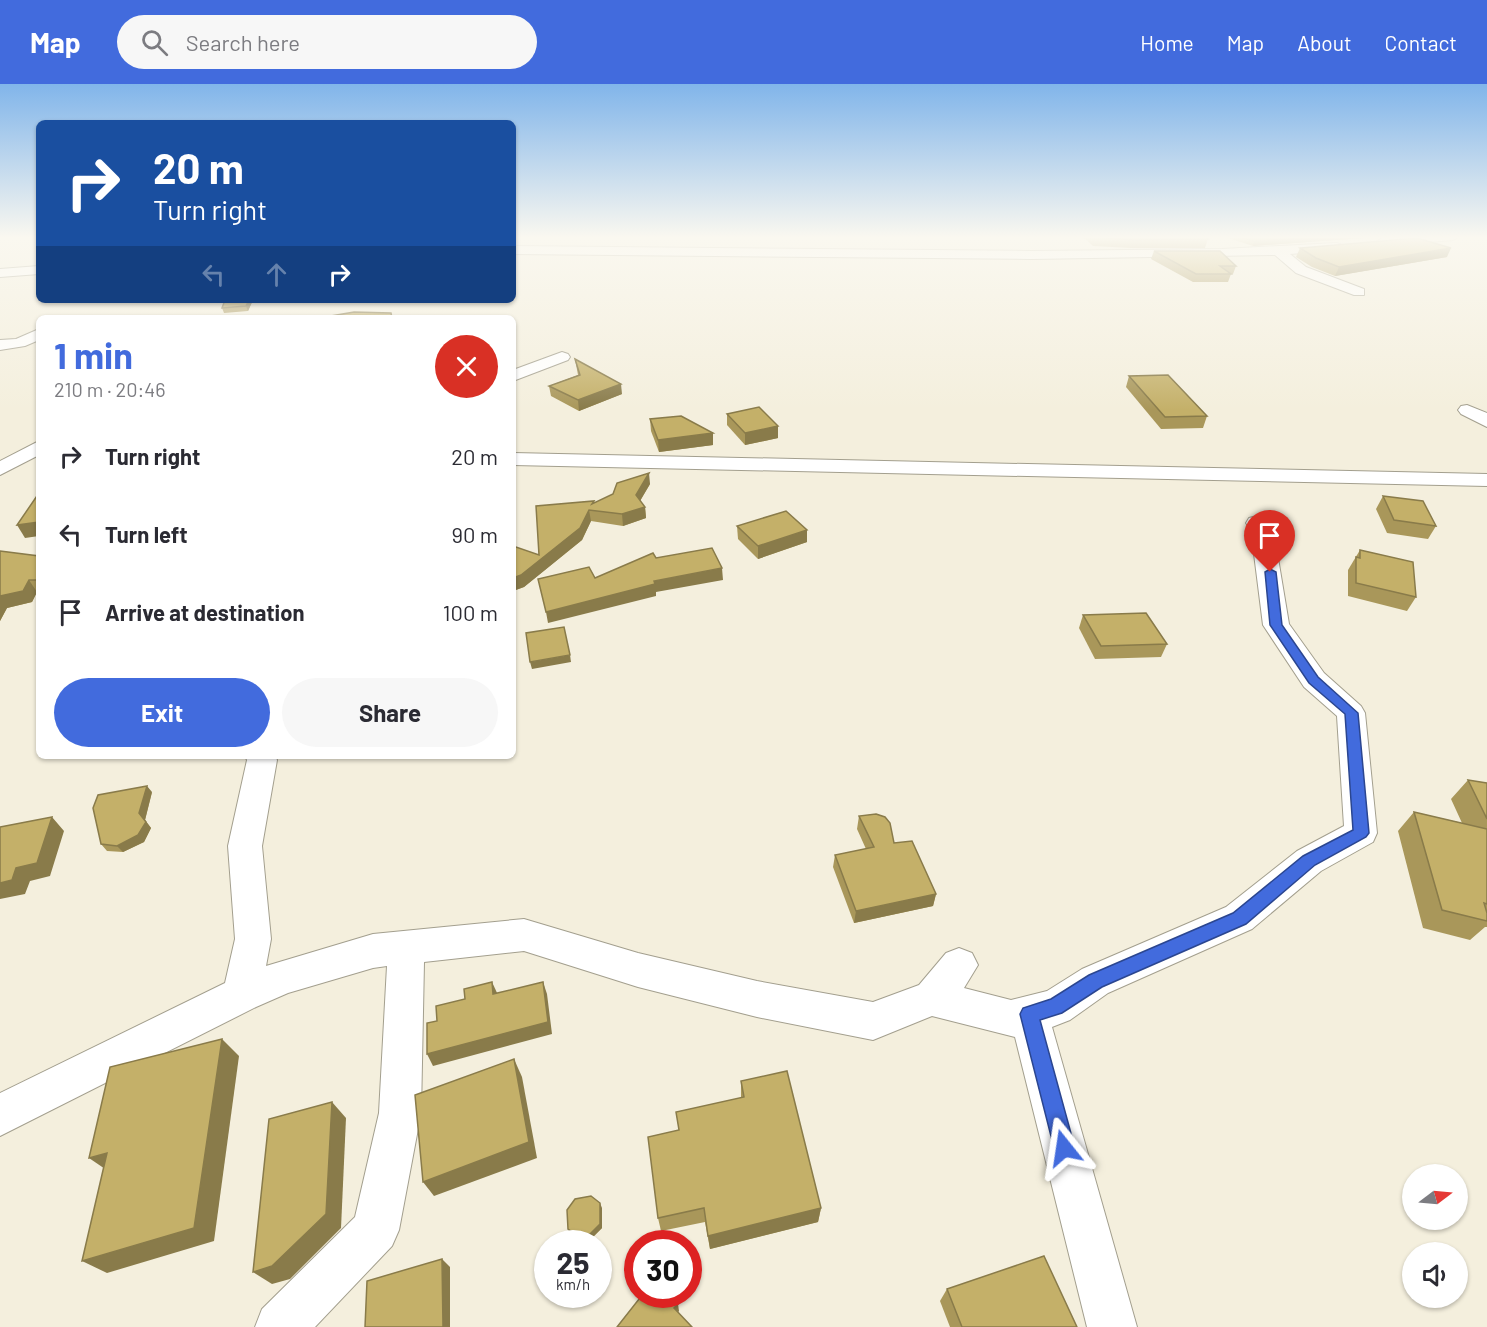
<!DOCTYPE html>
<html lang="en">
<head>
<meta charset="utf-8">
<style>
	:root { --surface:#fff; --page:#f7f7f7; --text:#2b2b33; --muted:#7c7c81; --accent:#426bdd }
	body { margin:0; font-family:Barlow,sans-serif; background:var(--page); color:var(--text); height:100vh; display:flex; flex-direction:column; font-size:22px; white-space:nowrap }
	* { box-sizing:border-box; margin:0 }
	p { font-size:20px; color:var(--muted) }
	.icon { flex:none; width:33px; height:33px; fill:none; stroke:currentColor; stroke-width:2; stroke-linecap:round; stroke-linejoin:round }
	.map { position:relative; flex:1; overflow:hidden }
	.details { position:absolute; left:36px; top:231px; width:480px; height:444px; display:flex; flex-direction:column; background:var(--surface); border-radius:9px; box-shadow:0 2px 4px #0004 }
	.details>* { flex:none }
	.banner { position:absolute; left:36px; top:36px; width:480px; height:183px; border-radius:9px; box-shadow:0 2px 4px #0004; background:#1a4fa0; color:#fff; overflow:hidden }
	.needle { width:39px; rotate:74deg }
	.buttons { position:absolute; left:1402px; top:1080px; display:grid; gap:12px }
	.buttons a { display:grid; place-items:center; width:66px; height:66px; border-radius:50%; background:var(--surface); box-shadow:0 2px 4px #0004; font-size:30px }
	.speed { position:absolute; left:534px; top:1146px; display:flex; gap:12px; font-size:30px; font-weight:700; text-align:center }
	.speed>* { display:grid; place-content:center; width:78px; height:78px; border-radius:50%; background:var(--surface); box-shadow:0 2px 4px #0004; line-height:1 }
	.speed small { font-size:15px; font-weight:400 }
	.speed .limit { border:9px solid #d22; background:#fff; color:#111 }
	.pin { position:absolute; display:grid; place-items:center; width:51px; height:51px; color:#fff; margin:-62px -26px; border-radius:50% 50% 50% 0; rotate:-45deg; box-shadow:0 0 6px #0007 }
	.pin .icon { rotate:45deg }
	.me { position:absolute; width:66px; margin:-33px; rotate:345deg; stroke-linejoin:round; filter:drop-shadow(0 0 4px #0008) }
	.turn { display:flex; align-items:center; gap:21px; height:126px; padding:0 18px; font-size:27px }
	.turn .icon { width:78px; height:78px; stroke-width:2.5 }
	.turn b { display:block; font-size:42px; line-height:51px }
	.lanes { display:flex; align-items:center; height:57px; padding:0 18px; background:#0003; justify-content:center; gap:30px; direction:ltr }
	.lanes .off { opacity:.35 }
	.round { display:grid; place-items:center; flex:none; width:63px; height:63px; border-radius:32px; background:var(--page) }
	.headline { display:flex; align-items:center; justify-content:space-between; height:102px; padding:0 18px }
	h1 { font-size:36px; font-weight:700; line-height:45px; color:var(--accent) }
	.action { display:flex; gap:12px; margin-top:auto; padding:12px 18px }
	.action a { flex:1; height:69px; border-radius:36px; background:var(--accent); color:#fff; font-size:24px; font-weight:700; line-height:69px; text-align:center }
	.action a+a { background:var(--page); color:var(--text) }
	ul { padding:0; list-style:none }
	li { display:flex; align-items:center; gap:18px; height:78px; padding:0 18px }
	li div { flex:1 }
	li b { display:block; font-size:22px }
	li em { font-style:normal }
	header { display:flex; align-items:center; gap:36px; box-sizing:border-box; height:84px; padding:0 30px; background:var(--accent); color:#fff }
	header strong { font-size:28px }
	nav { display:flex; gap:33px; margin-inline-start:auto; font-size:21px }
	.search { width:420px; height:54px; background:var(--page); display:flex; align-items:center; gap:15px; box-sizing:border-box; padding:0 21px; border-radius:33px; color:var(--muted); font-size:22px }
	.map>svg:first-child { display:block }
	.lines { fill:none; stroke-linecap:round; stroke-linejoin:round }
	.minor-casing { stroke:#a39f8e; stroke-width:2 }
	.minor { fill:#fff; fill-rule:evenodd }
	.wall { fill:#a9975a }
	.shaded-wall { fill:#897b4a }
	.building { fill:#c4b069; stroke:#897b4a; stroke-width:1.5 }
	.route { fill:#426bdd; stroke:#2b4690; stroke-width:1.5 }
</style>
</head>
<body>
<header>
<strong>Map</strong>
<div class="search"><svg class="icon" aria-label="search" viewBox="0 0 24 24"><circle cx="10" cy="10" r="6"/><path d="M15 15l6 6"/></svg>Search here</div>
<nav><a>Home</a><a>Map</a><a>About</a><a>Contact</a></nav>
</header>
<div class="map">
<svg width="1487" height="1243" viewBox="0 0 1487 1243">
	<rect width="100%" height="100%" fill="#f4efdd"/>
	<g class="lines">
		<defs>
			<g id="minor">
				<path d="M1413,152H1459L1453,156L1382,162L1376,158L1382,154Z"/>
				<path d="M1336,159L1340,160V166L1290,170L1306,183L1364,205V211H1354L1296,189L1275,171L1031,175L513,170V162L1031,167L1222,165Z"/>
				<path d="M39,182V190L0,193V185Z"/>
				<path d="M39,245V256L25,262L0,266V256L16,255Z"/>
				<path d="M562,268L568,270L570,273L568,276L513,297V286Z"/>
				<path d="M1467,321L1487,329V343L1461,330L1458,326L1461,322Z"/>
				<path d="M39,357V371L0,391V377Z"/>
				<path d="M513,369L1487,390V402L513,381Z"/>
				<path d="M1257,432L1265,434L1273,444L1289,540L1324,589L1361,622L1365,629L1377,749L1373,758L1321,787L1252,845L1108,909L1070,936L1052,943L1137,1243H1087L1015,953L932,932L873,956L757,933L638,903L524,867L424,878L421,1029L399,1146L392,1162L315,1243H255L262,1225L355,1133L379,1029L387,882L373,884L288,909L256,923L0,1052V1009L225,899L235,855L228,762L247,676L245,672H275L277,676L262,762L271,855L266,882L373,850L524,835L638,869L757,897L873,918L919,901L946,869L959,864L972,869L978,881L964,904L1011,916L1047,907L1082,885L1226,823L1297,767L1344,742L1337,632L1304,603L1263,541L1251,446L1246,439L1249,434Z"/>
			</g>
		</defs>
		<use href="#minor" class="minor-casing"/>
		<use href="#minor" class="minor"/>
	</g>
	<g class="wall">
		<path d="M1082,152H1204L1208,155L1205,164H1131L1093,162Z"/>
		<path d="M1222,152H1391L1253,162Z"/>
		<path d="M1300,164L1447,173L1335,192L1312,183L1296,173Z"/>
		<path d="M1154,167L1236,182L1233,190H1231L1228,198H1193L1151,175Z"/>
		<path d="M253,216L248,227L224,229L222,224Z"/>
		<path d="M575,275L622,310L579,327L551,312L549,302L578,291Z"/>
		<path d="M1129,292L1207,332L1203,344L1161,345L1126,303Z"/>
		<path d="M727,330L778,342V354L745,361L727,341Z"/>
		<path d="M650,335L713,361L659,368L651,347Z"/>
		<path d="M650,400L640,417L645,423L646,434L623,442L591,437L582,456L524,503L513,507V464L539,471L594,419Z"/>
		<path d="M1383,412L1436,442L1428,455L1387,449L1376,425Z"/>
		<path d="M737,442L807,446V458L758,475L738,455Z"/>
		<path d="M1360,466L1416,513L1407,527L1348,512V486Z"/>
		<path d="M0,467L39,472V508H37L32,518L7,524L0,537Z"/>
		<path d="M1083,531L1167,560L1161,573L1095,575L1079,544Z"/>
		<path d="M1468,696L1487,699V843H1485L1470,856L1423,844L1398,747L1414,728L1462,739L1451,715Z"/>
		<path d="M152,708L145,736L151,744L144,758L123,768L107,767L101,760Z"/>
		<path d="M859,732L936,810L933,822L854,839L833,783L835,771L866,765L857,745Z"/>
		<path d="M741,997L821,1124L818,1138L710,1165L705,1138L661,1147L658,1134L679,1047L676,1028L741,1014Z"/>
		<path d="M602,1124V1144L592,1154L580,1157L570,1149L568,1145Z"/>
		<path d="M947,1205L1077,1243H950L940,1217Z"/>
	</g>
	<g class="shaded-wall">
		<path d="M1333,152H1391L1253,162L1254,157Z"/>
		<path d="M1451,164L1447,173L1335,192L1339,183Z"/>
		<path d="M249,216H253L248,227L246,222Z"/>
		<path d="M621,300L622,310L579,327L578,316Z"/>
		<path d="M778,342V354L745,361V349Z"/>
		<path d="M713,349V361L659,368L658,356Z"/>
		<path d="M649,389L650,400L637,422L636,411Z"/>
		<path d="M645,423L646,434L623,442L622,430Z"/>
		<path d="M589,426L591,437L582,456L524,503L513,507V494Z"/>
		<path d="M39,438V452L25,454L17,441Z"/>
		<path d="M807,446V458L758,475V462Z"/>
		<path d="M722,484L723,496L656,508V512L548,539L546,528L654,497Z"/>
		<path d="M29,496L37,508L32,518L7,524L0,537V512Z"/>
		<path d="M570,571L571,578L532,585L530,578Z"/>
		<path d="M147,702L152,708L145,736L151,744L144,758L123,768L117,762L139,729Z"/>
		<path d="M52,733L64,747L50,792L30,797L25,810L0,815V799L16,784Z"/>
		<path d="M936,810L933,822L854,839L856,827Z"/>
		<path d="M492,898L498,911L493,910Z"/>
		<path d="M543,898L547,910L552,950L433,982L427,970Z"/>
		<path d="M222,955L239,972L214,1157L107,1189L82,1177Z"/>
		<path d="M514,975L522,993L537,1074L434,1112L423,1098Z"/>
		<path d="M332,1018L346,1034L341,1144L290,1195L272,1200L253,1188Z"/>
		<path d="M107,1069L111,1089L89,1074Z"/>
		<path d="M600,1119L602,1124V1144L592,1154L590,1150Z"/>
		<path d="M821,1124L818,1138L710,1165L708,1152Z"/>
		<path d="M442,1175L450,1183V1243H443Z"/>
		<path d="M678,1220L679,1227L676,1231L674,1224Z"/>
	</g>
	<g class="building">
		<path d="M1093,152H1204L1208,155L1134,156L1095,153Z"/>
		<path d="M1237,152H1333L1254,157Z"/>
		<path d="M1417,154L1451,164L1339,183L1316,174L1300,164Z"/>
		<path d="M1154,167H1220L1236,182H1220L1231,190H1196Z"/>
		<path d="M225,216H249L246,222L222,224Z"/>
		<path d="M354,228L391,229L392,234H319Z"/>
		<path d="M575,275L621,300L578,316L549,302L580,291Z"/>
		<path d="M1168,291L1207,332L1165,333L1129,292Z"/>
		<path d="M759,323L778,342L745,349L727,330Z"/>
		<path d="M681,332L713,349L658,356L650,335Z"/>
		<path d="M649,389L636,411L645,423L622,430L589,426L580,444L521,491L513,494V464L516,463L539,471L536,422L594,417L592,420L613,410L617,399Z"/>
		<path d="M39,409V438L17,441Z"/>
		<path d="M1383,412L1423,417L1436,442L1394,436Z"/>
		<path d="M786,427L807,446L758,462L737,442Z"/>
		<path d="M712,464L722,484L654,497L655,500L546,528L538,495L589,483L595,494L653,469L656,474Z"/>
		<path d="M1360,466L1413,478L1416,513L1356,499V473L1360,474Z"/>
		<path d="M0,467L39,472V496H29L23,507L0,512Z"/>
		<path d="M1146,529L1167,560L1101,562L1083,531Z"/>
		<path d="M564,543L570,571L530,578L526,549Z"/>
		<path d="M1468,696L1487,699V735Z"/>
		<path d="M147,702L139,729L146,738L138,751L117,762L101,760L93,724L98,711Z"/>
		<path d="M1414,728L1487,745V820L1484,819L1487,829V837L1442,826Z"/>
		<path d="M876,730L885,733L890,739L894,759L912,757L936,810L856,827L835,771L874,763L859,732Z"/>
		<path d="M52,733L37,779L16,784L12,796L0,799V743Z"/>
		<path d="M492,898L493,910L543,898L548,938L427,970V939L437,937L436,922L465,915L464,905Z"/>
		<path d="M222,955L194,1144L82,1177L107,1069L89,1074L110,983Z"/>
		<path d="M514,975L529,1058L423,1098L415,1011Z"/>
		<path d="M787,987L821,1124L708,1152L704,1124L658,1134L648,1053L679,1046L676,1028L744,1013L741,997Z"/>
		<path d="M332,1018L326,1130L272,1182L253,1188L269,1035Z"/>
		<path d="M591,1112L600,1119V1140L590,1150L578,1152L568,1145L567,1126L575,1115Z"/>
		<path d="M1044,1172L1077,1243H962L947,1205Z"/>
		<path d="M442,1175L443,1243H365L367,1197Z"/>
		<path d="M643,1210H670L678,1220L674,1224L692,1243H617Z"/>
	</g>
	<linearGradient id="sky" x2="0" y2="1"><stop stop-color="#81b5ea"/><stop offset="0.47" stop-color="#faf8f0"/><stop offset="1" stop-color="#faf8f0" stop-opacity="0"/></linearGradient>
	<rect width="1487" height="326" fill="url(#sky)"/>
	<path class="route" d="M1270,485L1276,488L1282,541L1318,593L1358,629L1369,749L1366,753L1315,781L1246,840L1102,903L1062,929L1040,936L1075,1064L1072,1072L1064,1075L1057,1072L1054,1064L1020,930L1023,924L1051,915L1089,891L1233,829L1303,772L1353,746L1345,630L1309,599L1270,541L1265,488Z"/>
</svg>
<div class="buttons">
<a><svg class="needle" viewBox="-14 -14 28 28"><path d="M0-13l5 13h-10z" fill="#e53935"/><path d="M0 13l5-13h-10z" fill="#7c7c81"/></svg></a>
<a><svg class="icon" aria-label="sound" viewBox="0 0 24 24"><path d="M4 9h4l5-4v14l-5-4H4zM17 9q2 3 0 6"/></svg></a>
</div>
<div class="speed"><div>25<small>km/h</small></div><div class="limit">30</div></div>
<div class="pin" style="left:1270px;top:488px;background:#d93025"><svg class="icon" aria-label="arrive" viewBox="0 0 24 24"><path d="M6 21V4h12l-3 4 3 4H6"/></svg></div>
<svg class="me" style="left:1064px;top:1064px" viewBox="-20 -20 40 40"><path d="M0-17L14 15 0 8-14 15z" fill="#426bdd" stroke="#fff" stroke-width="4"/></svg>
<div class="banner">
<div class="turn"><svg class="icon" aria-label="right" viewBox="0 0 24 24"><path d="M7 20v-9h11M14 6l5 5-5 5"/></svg><div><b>20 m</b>Turn right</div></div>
<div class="lanes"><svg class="icon off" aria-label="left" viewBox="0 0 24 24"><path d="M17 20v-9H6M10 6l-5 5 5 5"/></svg><svg class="icon off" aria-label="ahead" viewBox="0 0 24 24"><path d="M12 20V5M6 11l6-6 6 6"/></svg><svg class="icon" aria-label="right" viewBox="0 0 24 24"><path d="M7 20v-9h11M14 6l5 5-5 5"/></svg></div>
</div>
<section class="details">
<div class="headline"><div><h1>1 min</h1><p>210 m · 20:46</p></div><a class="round" style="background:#d93025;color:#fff"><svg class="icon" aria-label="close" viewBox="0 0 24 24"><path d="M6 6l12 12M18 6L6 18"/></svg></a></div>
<ul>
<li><svg class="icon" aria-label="right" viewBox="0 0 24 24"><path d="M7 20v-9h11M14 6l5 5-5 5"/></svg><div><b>Turn right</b></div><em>20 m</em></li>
<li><svg class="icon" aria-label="left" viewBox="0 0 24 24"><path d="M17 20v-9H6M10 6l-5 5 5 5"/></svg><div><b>Turn left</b></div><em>90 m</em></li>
<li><svg class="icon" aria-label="arrive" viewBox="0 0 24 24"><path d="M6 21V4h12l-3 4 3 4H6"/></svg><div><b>Arrive at destination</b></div><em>100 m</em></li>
</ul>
<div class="action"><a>Exit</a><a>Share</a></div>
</section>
</div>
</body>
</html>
